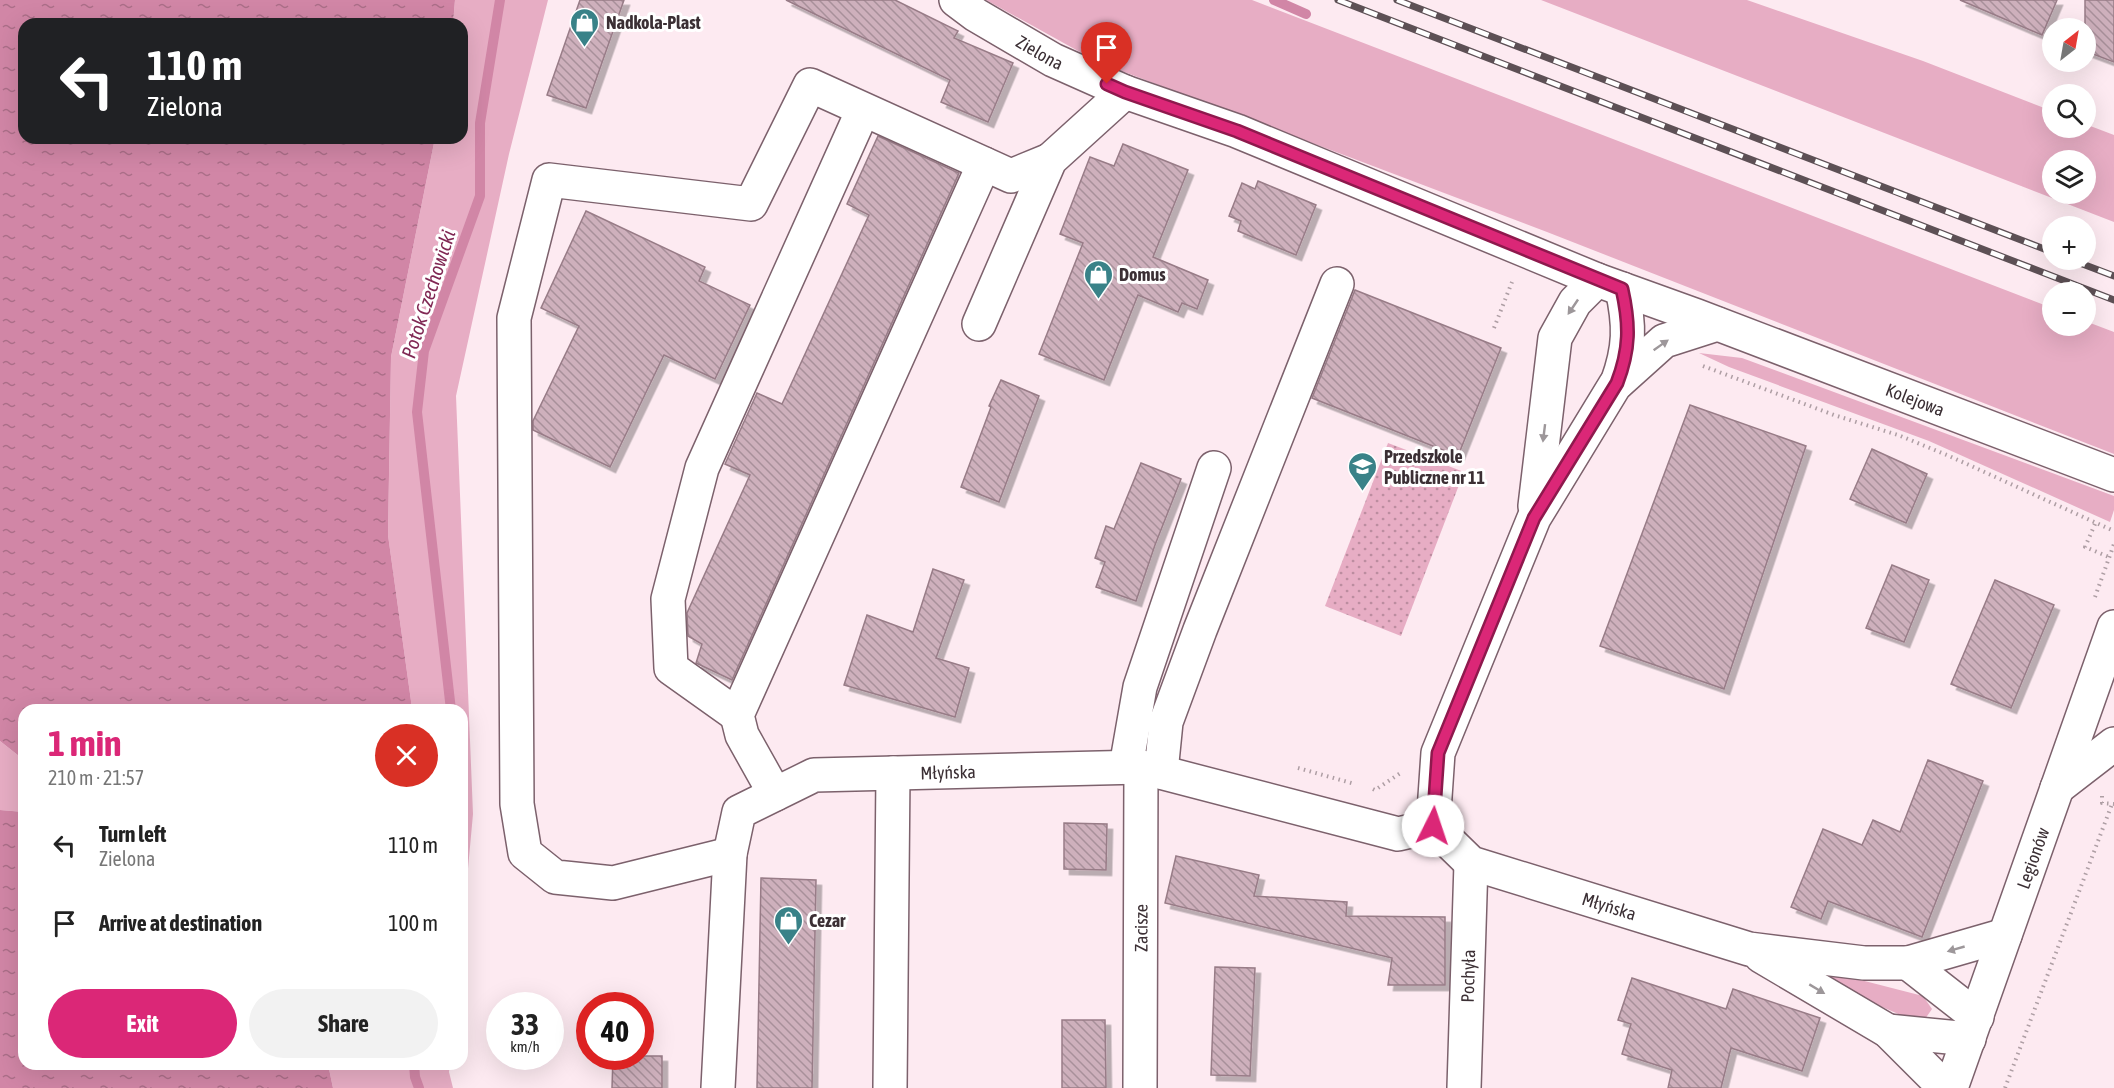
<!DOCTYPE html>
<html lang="en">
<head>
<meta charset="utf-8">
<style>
	:root { --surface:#fff; --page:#f2f2f2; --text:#222; --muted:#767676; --accent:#db2777 }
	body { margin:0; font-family:"Asap Condensed",sans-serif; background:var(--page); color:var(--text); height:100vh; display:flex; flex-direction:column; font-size:22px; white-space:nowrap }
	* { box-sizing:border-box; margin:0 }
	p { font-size:20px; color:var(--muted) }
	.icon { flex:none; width:33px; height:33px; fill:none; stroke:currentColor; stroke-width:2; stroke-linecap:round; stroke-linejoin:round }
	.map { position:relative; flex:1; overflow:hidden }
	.panel { position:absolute; left:18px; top:704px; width:450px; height:366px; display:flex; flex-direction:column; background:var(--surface); border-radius:18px; box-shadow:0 6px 24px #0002 }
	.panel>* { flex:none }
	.guide { position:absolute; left:18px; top:18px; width:450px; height:126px; border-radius:18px; box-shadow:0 6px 24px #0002; background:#202124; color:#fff; overflow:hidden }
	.needle { width:39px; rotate:31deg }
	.fabs { position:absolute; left:2042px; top:18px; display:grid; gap:12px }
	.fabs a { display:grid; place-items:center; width:54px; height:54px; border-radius:50%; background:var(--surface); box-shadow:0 6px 24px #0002; font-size:30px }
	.speed { position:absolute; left:486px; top:992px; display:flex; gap:12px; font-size:30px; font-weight:700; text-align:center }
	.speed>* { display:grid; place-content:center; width:78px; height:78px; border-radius:50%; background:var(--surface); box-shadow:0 6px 24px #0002; line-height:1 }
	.speed small { font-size:15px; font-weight:400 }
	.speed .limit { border:9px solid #d22; background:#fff; color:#111 }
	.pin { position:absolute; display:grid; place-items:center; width:51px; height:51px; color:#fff; margin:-62px -26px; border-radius:50% 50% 50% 0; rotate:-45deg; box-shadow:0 0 6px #0007 }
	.pin .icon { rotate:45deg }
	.me { position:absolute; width:66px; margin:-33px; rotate:4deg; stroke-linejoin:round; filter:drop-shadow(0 0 4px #0008) }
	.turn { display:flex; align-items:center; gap:21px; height:126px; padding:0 30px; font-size:27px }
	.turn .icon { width:78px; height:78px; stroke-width:2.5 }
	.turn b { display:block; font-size:42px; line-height:51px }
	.round { display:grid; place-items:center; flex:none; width:63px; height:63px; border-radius:32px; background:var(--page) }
	.summary { display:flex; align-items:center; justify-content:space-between; height:102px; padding:0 30px }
	h1 { font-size:36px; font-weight:700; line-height:45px; color:var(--accent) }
	.cta { display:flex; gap:12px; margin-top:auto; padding:12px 30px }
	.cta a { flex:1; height:69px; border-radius:36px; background:var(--accent); color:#fff; font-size:24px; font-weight:700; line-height:69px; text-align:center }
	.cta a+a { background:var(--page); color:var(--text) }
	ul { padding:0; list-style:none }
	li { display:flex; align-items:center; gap:18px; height:78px; padding:0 30px }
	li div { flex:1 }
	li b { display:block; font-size:22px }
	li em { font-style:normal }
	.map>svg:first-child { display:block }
	.green { fill:#e7adc4; fill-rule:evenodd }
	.park { fill:url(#park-dots) }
	.water { fill:url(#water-ripples) }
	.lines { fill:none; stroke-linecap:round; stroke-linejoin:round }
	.stream { stroke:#d186a6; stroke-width:10 }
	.building { fill:url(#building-back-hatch); stroke:#987c87; stroke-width:1.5; filter:url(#shadow) }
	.minor-casing { stroke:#7c616c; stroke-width:36 }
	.path { stroke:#ae9ea4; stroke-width:4; stroke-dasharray:1.5 4.5; stroke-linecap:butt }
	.minor { stroke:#fff; stroke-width:33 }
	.rail-casing { stroke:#5d5055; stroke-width:7 }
	.rail { stroke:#fff; stroke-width:4.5; stroke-dasharray:14; stroke-linecap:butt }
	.oneway { fill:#9d979a }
	.route-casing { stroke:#8e194d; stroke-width:15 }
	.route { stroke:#db2777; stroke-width:10 }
	.labels { text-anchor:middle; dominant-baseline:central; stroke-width:6; stroke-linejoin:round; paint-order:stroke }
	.poi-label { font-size:18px; font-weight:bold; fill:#3b2f34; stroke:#fff; text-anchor:start }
	.street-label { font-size:18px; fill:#3b2f34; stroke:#fff }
	.water-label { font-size:20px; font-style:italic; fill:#802854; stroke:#fff }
</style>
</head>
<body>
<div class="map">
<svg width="2114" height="1088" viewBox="0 0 2114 1088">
	<defs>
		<pattern id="park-dots" width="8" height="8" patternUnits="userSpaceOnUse" patternTransform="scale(1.5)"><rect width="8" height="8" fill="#e7adc4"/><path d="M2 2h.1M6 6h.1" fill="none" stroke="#bc8da0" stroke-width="1.8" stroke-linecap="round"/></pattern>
		<pattern id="water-ripples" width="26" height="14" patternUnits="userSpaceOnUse" patternTransform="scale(1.5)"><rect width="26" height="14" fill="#d186a6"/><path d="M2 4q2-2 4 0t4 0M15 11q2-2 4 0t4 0" fill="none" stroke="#ab6e88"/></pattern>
		<pattern id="building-back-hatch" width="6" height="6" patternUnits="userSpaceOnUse" patternTransform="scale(1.5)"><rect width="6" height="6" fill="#ceb0bc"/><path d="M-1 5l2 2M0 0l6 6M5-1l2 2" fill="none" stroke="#a8909a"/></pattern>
		<filter id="shadow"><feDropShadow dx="5.5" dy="5.5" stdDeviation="0" flood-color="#0004"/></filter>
	</defs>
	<rect width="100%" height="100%" fill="#fdeaf1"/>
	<g class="green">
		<path d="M455,0H548L509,154L456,396L473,814L462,934V710L411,709V701L388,535L391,357L435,138H462V24H453Z"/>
		<path d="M986,0H1252L2052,308V326H2085V321L2114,332V454L1547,232L1098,62Z"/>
		<path d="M1541,0H1747L1923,61L2052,111V128H2085V124L2114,135V222ZM2052,160H2085V194H2052Z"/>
		<path d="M1699,353L1742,358L2114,496V510L2110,522L1929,441L1729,367Z"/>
		<path d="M0,741L24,760V812L0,810Z"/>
		<path d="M1814,968L1923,996L1932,1009L1925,1019L1912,1020L1805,973Z"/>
		<path d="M328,1064H450L449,1072L453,1088H333Z"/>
	</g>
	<path class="park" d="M1388,443L1464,472L1401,636L1325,606Z"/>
	<g class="water">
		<path d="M0,0H455L453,24H24V138H435L391,357L388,535L411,701V709L24,710V760L0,741Z"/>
		<path d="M0,810L24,812V1064H328L333,1088H0Z"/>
	</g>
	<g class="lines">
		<g class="stream">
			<path d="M1274,0L1306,14"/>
			<path d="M451,710L417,412L424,351L480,196V123L500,0"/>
			<path d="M414,1064L415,1077L419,1088"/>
		</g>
	</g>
	<g class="building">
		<path d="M580,0H624L586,108L547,95Z"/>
		<path d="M786,0H895L958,31L954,38L1013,63L988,122L941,102L950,80Z"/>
		<path d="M1960,0H2057L2042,35Z"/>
		<path d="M2085,0H2114V62L2085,51Z"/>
		<path d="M878,136L959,173L732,680L696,663L702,644L688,636L687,613L750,475L725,464L757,393L782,404L869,215L847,204Z"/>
		<path d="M1123,144L1188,170L1153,257L1208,280L1197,309L1182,303L1178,312L1138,295L1104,380L1039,354L1083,243L1060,234L1090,157L1114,166Z"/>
		<path d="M1258,181L1316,205L1296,255L1238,231L1241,221L1229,216L1242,183L1255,189Z"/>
		<path d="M586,211L705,267L699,281L750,305L715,379L664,355L610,467L533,430V421L579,326L541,308Z"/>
		<path d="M1355,290L1501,348L1458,456L1312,398Z"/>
		<path d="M1001,380L1039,396L999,502L961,487L991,407L989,406Z"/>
		<path d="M1690,405L1806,446L1724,689L1600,646Z"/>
		<path d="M1872,449L1927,474L1906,523L1850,499Z"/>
		<path d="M1141,463L1181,479L1155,545L1136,601L1096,587L1105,562L1095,558L1106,526L1114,529Z"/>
		<path d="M1892,565L1929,580L1904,642L1866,628Z"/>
		<path d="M933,569L964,580L936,658L969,668L955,717L844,685L867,615L913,632Z"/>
		<path d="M1995,580L2054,605L2011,708L1951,684Z"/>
		<path d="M1928,760L1983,781L1922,937L1828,901L1821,919L1791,907L1823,829L1862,845L1873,820L1900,832Z"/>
		<path d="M1064,823L1107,824L1106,870L1064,869Z"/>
		<path d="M1176,856L1259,875L1254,896L1347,902L1346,916L1445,917V985H1388L1392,958L1165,903Z"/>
		<path d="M761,878L816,880L812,1088H757Z"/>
		<path d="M1215,967L1255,968L1250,1076L1211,1075Z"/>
		<path d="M1632,978L1726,1009L1733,989L1820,1018L1802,1071L1731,1048L1721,1088H1668L1672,1070L1622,1054L1631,1024L1618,1020Z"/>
		<path d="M1062,1020H1105L1106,1088H1062Z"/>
		<path d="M613,1056H662V1088H612Z"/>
	</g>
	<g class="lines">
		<defs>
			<g id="minor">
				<path id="s1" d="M956,0L976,15L1053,60L1125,92L1237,131L1597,280L1697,316L2114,475"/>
				<path d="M979,324L1050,160L1125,92"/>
				<path id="s2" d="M1717,324L1664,341L1615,385L1534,518L1438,753L1433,826L1471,863L1749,949L1864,963H1908L2005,935"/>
				<path d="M1617,383C1630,348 1630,325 1622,289"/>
				<path d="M1535,506L1555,338L1575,302L1597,280"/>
				<path d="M737,715L671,668L668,599L702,468L863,110"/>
				<path d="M1126,767L1140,687L1214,468"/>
				<path d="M1161,772L1166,722L1200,630L1337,284"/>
				<path d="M2057,788L2114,744"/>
				<path d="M775,794L742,735L737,715L984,164"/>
				<path d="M730,854L613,883L555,877L525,853L517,804L514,318L549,180L751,204L810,85L1011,176L1050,160"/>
				<path d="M1761,956L1888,1031L1945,1088"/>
				<path d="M1908,963L1977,1017"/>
				<path d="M1888,1031L1969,1039"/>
				<path id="s3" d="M718,1088L730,854L739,812L814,775L1141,767L1398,834L1433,826"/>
				<path d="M890,1088L893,773"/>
				<path id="s4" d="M1140,1088L1141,767"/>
				<path id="s5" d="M1464,1088L1471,863"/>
				<path id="s6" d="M1951,1088L2114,627"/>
			</g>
		</defs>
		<use href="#minor" class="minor-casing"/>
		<g class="path">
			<path d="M1494,328L1512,282"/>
			<path d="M1703,366L1834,415L1898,435L1947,455L2114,531"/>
			<path d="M2095,524L2085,547L2109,557"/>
			<path d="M2095,597L2114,544"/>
			<path d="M1298,768L1355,784"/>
			<path d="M1373,789L1375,790L1402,772"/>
			<path d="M2102,796V803L2114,804"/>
			<path d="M2005,1088L2112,804"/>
		</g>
		<use href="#minor" class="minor"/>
		<defs>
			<g id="rail">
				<path d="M1338,0L2114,300"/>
				<path d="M1397,0L2052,252"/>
				<path d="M2072,260L2114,276"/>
			</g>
		</defs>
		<use href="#rail" class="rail-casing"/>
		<use href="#rail" class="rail"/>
	</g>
	<defs><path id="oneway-solid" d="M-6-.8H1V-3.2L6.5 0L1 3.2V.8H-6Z" transform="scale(1.5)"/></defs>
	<g class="oneway">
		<use href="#oneway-solid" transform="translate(1573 307) rotate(124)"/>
		<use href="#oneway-solid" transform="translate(1661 345) rotate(-35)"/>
		<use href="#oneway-solid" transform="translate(1544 433) rotate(97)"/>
		<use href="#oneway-solid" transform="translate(1956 949) rotate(164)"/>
		<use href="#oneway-solid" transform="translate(1817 989) rotate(31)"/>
	</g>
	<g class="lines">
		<defs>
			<path id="route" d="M1107,84L1125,92L1237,131L1622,289C1630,325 1630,349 1617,383L1534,518L1438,753L1433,826"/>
		</defs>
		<use href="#route" class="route-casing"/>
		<use href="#route" class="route"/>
	</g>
	<defs>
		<symbol id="shop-pin" viewBox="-11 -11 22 30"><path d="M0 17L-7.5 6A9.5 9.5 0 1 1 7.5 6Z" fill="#398288" stroke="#fff"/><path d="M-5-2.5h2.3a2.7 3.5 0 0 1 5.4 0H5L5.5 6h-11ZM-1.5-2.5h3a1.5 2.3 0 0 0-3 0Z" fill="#fff"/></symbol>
		<symbol id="school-pin" viewBox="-11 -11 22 30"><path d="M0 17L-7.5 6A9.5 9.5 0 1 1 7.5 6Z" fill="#398288" stroke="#fff"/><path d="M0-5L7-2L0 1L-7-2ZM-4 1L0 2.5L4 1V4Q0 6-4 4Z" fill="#fff"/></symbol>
	</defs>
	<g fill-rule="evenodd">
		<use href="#shop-pin" x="568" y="6" width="33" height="45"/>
		<use href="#shop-pin" x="1082" y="258" width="33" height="45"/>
		<use href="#school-pin" x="1346" y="450" width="33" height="45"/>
		<use href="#shop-pin" x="772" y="904" width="33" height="45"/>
	</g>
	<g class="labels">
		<g class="poi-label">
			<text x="606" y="22">Nadkola-Plast</text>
			<text x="1119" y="274">Domus</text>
			<text x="1384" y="456">Przedszkole<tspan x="1384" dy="21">Publiczne nr 11</tspan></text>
			<text x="809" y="920">Cezar</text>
		</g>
		<g class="street-label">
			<text stroke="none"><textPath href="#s1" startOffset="99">Zielona</textPath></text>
			<text stroke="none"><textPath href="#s1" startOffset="1041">Kolejowa</textPath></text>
			<text stroke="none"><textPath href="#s3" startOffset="495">Młyńska</textPath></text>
			<text stroke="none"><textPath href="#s6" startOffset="244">Legionów</textPath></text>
			<text stroke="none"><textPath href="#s2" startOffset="802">Młyńska</textPath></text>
			<text stroke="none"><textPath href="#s4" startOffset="160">Zacisze</textPath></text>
			<text stroke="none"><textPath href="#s5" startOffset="112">Pochyła</textPath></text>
		</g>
		<g class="water-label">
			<text transform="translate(428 294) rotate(-72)">Potok Czechowicki</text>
		</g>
	</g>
</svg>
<div class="fabs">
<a><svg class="needle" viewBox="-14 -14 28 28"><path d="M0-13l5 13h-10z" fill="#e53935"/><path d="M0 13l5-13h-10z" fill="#767676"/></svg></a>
<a><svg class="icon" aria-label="search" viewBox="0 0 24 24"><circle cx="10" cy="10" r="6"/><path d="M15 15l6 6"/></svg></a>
<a><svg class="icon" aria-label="layers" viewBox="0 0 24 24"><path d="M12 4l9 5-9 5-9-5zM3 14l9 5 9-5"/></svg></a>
<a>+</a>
<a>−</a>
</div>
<div class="speed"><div>33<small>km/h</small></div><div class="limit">40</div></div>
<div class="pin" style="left:1107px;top:84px;background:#d93025"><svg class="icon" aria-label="arrive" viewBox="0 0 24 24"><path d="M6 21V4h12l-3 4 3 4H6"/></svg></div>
<svg class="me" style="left:1433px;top:826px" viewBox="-20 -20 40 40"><circle r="19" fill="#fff"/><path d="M0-13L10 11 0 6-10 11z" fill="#db2777"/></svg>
<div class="guide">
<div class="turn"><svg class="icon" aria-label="left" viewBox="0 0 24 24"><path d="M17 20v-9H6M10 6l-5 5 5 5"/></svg><div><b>110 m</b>Zielona</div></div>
</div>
<section class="panel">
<div class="summary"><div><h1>1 min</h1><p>210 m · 21:57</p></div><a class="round" style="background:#d93025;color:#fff"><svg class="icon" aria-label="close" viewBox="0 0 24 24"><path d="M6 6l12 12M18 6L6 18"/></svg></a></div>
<ul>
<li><svg class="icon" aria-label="left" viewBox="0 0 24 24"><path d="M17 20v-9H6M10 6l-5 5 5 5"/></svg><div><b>Turn left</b><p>Zielona</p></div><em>110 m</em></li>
<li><svg class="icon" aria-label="arrive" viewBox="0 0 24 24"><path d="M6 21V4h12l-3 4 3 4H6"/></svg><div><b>Arrive at destination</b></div><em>100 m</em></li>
</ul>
<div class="cta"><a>Exit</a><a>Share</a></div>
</section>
</div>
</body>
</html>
